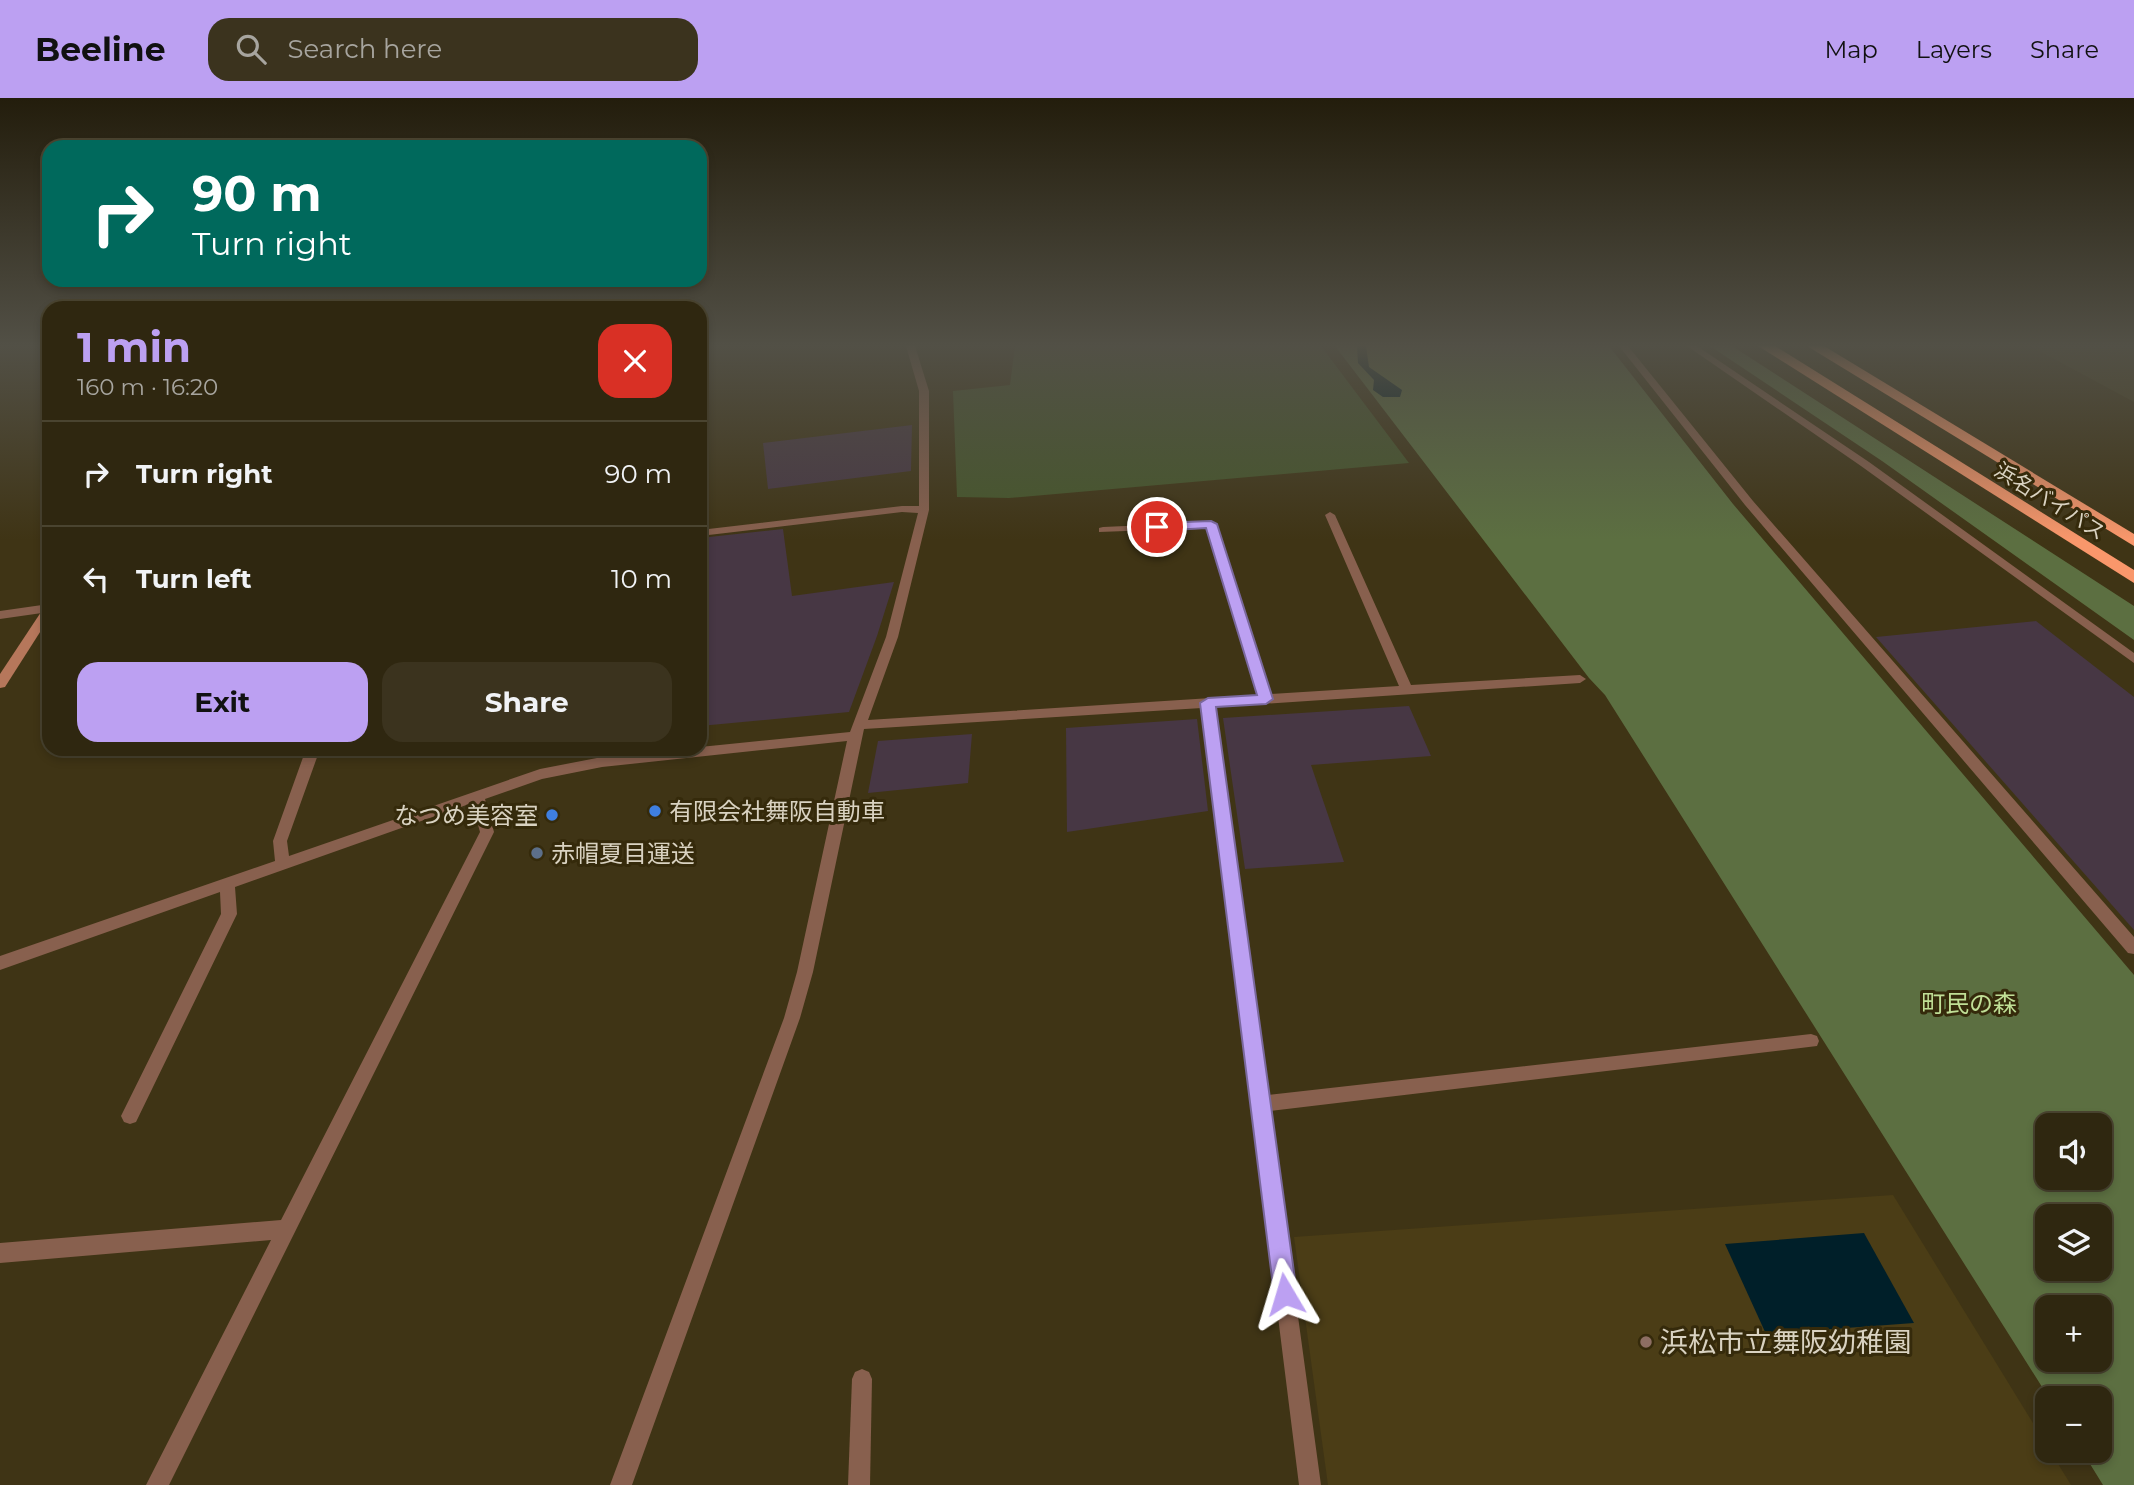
<!DOCTYPE html>
<html lang="en">
<head>
<meta charset="utf-8">
<style>
	:root { --surface:#2f2710; --page:#3b331e; --text:#f1f3f6; --muted:#a7a59f; --line:#4a4430; --accent:#bca0f2 }
	body { margin:0; font-family:Montserrat,"Noto Sans JP",sans-serif; background:var(--page); color:var(--text); height:100vh; display:flex; flex-direction:column; font-size:26px; white-space:nowrap }
	* { box-sizing:border-box; margin:0 }
	p { font-size:23px; color:var(--muted) }
	.icon { flex:none; width:38px; height:38px; fill:none; stroke:currentColor; stroke-width:2; stroke-linecap:round; stroke-linejoin:round }
	.map { position:relative; flex:1; overflow:hidden }
	.drawer { position:absolute; left:42px; top:203px; width:665px; height:455px; display:flex; flex-direction:column; background:var(--surface); border-radius:21px; box-shadow:0 4px 10px #0003,0 0 0 2px var(--line) }
	.drawer>* { flex:none }
	.hud { position:absolute; left:42px; top:42px; width:665px; height:147px; border-radius:21px; box-shadow:0 4px 10px #0003,0 0 0 2px var(--line); background:#00695c; color:#fff; overflow:hidden }
	.fabs { position:absolute; left:2035px; top:1015px; display:grid; gap:14px }
	.fabs a { display:grid; place-items:center; width:77px; height:77px; border-radius:14px; background:var(--surface); box-shadow:0 4px 10px #0003,0 0 0 2px var(--line); font-size:35px }
	.pin { position:absolute; display:grid; place-items:center; width:60px; height:60px; color:#fff; margin:-30px; border:4px solid #fff; border-radius:50%; box-shadow:0 2px 7px #0007 }
	.me { position:absolute; width:77px; margin:-38px; rotate:353deg; stroke-linejoin:round; filter:drop-shadow(0 0 5px #0008) }
	.turn { display:flex; align-items:center; gap:24px; height:147px; padding:0 35px; font-size:32px }
	.turn .icon { width:91px; height:91px; stroke-width:2.5 }
	.turn b { display:block; font-size:49px; line-height:60px }
	.round { display:grid; place-items:center; flex:none; width:74px; height:74px; border-radius:21px; background:var(--page) }
	.headline { display:flex; align-items:center; justify-content:space-between; height:119px; padding:0 35px }
	h1 { font-size:42px; font-weight:700; line-height:52px; color:var(--accent) }
	.cta { display:flex; gap:14px; margin-top:auto; padding:14px 35px }
	.cta a { flex:1; height:80px; border-radius:21px; background:var(--accent); color:#111; font-size:28px; font-weight:700; line-height:80px; text-align:center }
	.cta a+a { background:var(--page); color:var(--text) }
	ul { padding:0; list-style:none }
	li { display:flex; align-items:center; gap:21px; height:105px; padding:0 35px; border-top:2px solid var(--line) }
	li div { flex:1 }
	li b { display:block; font-size:26px }
	li em { font-style:normal }
	header { display:flex; align-items:center; gap:42px; box-sizing:border-box; height:98px; padding:0 35px; background:var(--accent); color:#111 }
	header strong { font-size:33px }
	nav { display:flex; gap:38px; margin-inline-start:auto; font-size:24px }
	.search { width:490px; height:63px; background:var(--page); display:flex; align-items:center; gap:18px; box-sizing:border-box; padding:0 24px; border-radius:21px; color:var(--muted); font-size:26px }
	.map>svg:first-child { display:block }
	.industrial { fill:#473744 }
	.built { fill:#4b3d16 }
	.green { fill:#46572b }
	.forest { fill:#5c6f41; fill-rule:evenodd }
	.sand { fill:#48401f }
	.water { fill:#001f29 }
	.lines { fill:none; stroke-linecap:round; stroke-linejoin:round }
	.street { fill:#88604e; fill-rule:evenodd }
	.secondary { fill:#b6775b; fill-rule:evenodd }
	.highway { fill:#f9976b; fill-rule:evenodd }
	.route { fill:#bca0f2; stroke:#7a689d; stroke-width:2 }
	.shop-dot { fill:#3f7fe0; stroke:#352a0b; stroke-width:2.5 }
	.service-dot { fill:#5c6f8a; stroke:#352a0b; stroke-width:2.5 }
	.education-dot { fill:#8d6e63; stroke:#352a0b; stroke-width:2.5 }
	.labels { text-anchor:middle; dominant-baseline:central; stroke-width:6; stroke-linejoin:round; paint-order:stroke }
	.far-street-label { font-size:21px; fill:#d9d2c1; stroke:#352a0b }
	.poi-label { font-size:24px; fill:#d9d2c1; stroke:#352a0b; text-anchor:start }
	.park-label { font-size:24px; fill:#c0df96; stroke:#352a0b }
	.near-poi-label { font-size:28px; fill:#d9d2c1; stroke:#352a0b; text-anchor:start }
</style>
</head>
<body>
<header>
<strong>Beeline</strong>
<div class="search"><svg class="icon" aria-label="search" viewBox="0 0 24 24"><circle cx="10" cy="10" r="6"/><path d="M15 15l6 6"/></svg>Search here</div>
<nav><a>Map</a><a>Layers</a><a>Share</a></nav>
</header>
<div class="map">
<svg width="2134" height="1387" viewBox="0 0 2134 1387">
	<rect width="100%" height="100%" fill="#3f3415"/>
	<g class="industrial">
		<path d="M912,327L911,373L768,391L763,345Z"/>
		<path d="M783,431L792,498L894,484L877,538L849,614L700,628V440Z"/>
		<path d="M2036,523L2134,599V832L1876,539Z"/>
		<path d="M1409,608L1431,658L1311,667L1344,764L1245,771L1223,620Z"/>
		<path d="M1197,621L1208,713L1067,734L1066,630Z"/>
		<path d="M972,636L968,685L868,695L878,643Z"/>
	</g>
	<path class="built" d="M1893,1097L2071,1387H1328L1294,1139Z"/>
	<path class="green" d="M1015,248H1321L1409,365L1009,400L957,399L953,293L1010,287Z"/>
	<g class="forest">
		<path d="M1335,248H1609L1733,406L2134,877V1387H2103L2082,1353H2100V1300H2049L1605,597L1589,580ZM2048,1027H2100V1080H2048ZM2048,1118H2100V1171H2048ZM2048,1209H2100V1262H2048Z"/>
		<path d="M1710,248H1732L2134,508V542L1882,363Z"/>
	</g>
	<path class="sand" d="M2030,248H2134V304Z"/>
	<g class="water">
		<path d="M1357,248H1366L1369,269L1402,292L1400,299H1383L1373,292L1374,282L1358,265Z"/>
		<path d="M1864,1135L1914,1225L1766,1236L1725,1146Z"/>
	</g>
	<g class="lines">
		<g class="street">
			<path d="M906,248H915L929,293V412L898,539L868,622L1258,597L1207,430L1099,434V430L1103,429L1215,424L1271,596L1399,588L1325,417L1330,414L1335,417L1411,587L1580,577L1586,581L1580,585L1215,609L1268,997L1811,936L1817,938L1819,943L1817,948L1270,1013L1321,1387H1299L1202,610L864,631L813,874L800,920L632,1387H610L784,920L797,874L847,643L602,669L542,681L485,701L494,734L169,1387H146L271,1142L0,1165V1145L281,1122L480,734L472,705L235,789L237,816L136,1024L130,1026L124,1024L121,1018L221,816L220,794L0,872V858L275,763L273,743L306,651H320L287,743L289,758L540,671L602,659L700,651V649L850,634L886,539L918,415L902,414L700,438V432L902,408H919V293Z"/>
			<path d="M1619,248H1628L1753,403L2134,839V856L2128,855L1745,407Z"/>
			<path d="M1687,248H1697L1869,364L2134,555V565L1861,368Z"/>
			<path d="M49,506V514L0,521V513Z"/>
			<path d="M862,1271L869,1274L872,1281L870,1387H848L852,1281L855,1274Z"/>
		</g>
		<path class="secondary" d="M49,507V520L5,589L0,590V576L45,508Z"/>
		<g class="highway">
			<path d="M1758,248H1775L2134,472V485Z"/>
			<path d="M1807,248H1824L2134,436V448Z"/>
		</g>
	</g>
	<linearGradient id="sky" x2="0" y2="1"><stop stop-color="#231d0c"/><stop offset="0.56" stop-color="#525046"/><stop offset="1" stop-color="#525046" stop-opacity="0"/></linearGradient>
	<rect width="2134" height="442" fill="url(#sky)"/>
	<path class="route" d="M1211,423L1217,426L1273,601L1266,606L1216,609L1297,1196L1293,1204L1285,1208L1277,1204L1274,1196L1200,605L1208,600L1257,597L1206,430L1157,433L1151,429L1157,425Z"/>
	<g class="shop-dot">
		<circle cx="655" cy="713" r="7"/>
		<circle cx="552" cy="717" r="7"/>
	</g>
	<circle class="service-dot" cx="537" cy="755" r="7"/>
	<circle class="education-dot" cx="1646" cy="1244" r="7"/>
	<g class="labels">
		<g class="far-street-label">
			<text transform="translate(2050 403) rotate(32)">浜名バイパス</text>
		</g>
		<g class="poi-label">
			<text x="669" y="713">有限会社舞阪自動車</text>
			<text x="538" y="717" text-anchor="end">なつめ美容室</text>
			<text x="551" y="755">赤帽夏目運送</text>
		</g>
		<g class="park-label">
			<text x="1969" y="905">町民の森</text>
		</g>
		<g class="near-poi-label">
			<text x="1660" y="1244">浜松市立舞阪幼稚園</text>
		</g>
	</g>
</svg>
<div class="fabs">
<a><svg class="icon" aria-label="sound" viewBox="0 0 24 24"><path d="M4 9h4l5-4v14l-5-4H4zM17 9q2 3 0 6"/></svg></a>
<a><svg class="icon" aria-label="layers" viewBox="0 0 24 24"><path d="M12 4l9 5-9 5-9-5zM3 14l9 5 9-5"/></svg></a>
<a>+</a>
<a>−</a>
</div>
<div class="pin" style="left:1157px;top:429px;background:#d93025"><svg class="icon" aria-label="arrive" viewBox="0 0 24 24"><path d="M6 21V4h12l-3 4 3 4H6"/></svg></div>
<svg class="me" style="left:1285px;top:1196px" viewBox="-20 -20 40 40"><path d="M0-17L14 15 0 8-14 15z" fill="#bca0f2" stroke="#fff" stroke-width="4"/></svg>
<div class="hud">
<div class="turn"><svg class="icon" aria-label="right" viewBox="0 0 24 24"><path d="M7 20v-9h11M14 6l5 5-5 5"/></svg><div><b>90 m</b>Turn right</div></div>
</div>
<section class="drawer">
<div class="headline"><div><h1>1 min</h1><p>160 m · 16:20</p></div><a class="round" style="background:#d93025;color:#fff"><svg class="icon" aria-label="close" viewBox="0 0 24 24"><path d="M6 6l12 12M18 6L6 18"/></svg></a></div>
<ul>
<li><svg class="icon" aria-label="right" viewBox="0 0 24 24"><path d="M7 20v-9h11M14 6l5 5-5 5"/></svg><div><b>Turn right</b></div><em>90 m</em></li>
<li><svg class="icon" aria-label="left" viewBox="0 0 24 24"><path d="M17 20v-9H6M10 6l-5 5 5 5"/></svg><div><b>Turn left</b></div><em>10 m</em></li>
</ul>
<div class="cta"><a>Exit</a><a>Share</a></div>
</section>
</div>
</body>
</html>
